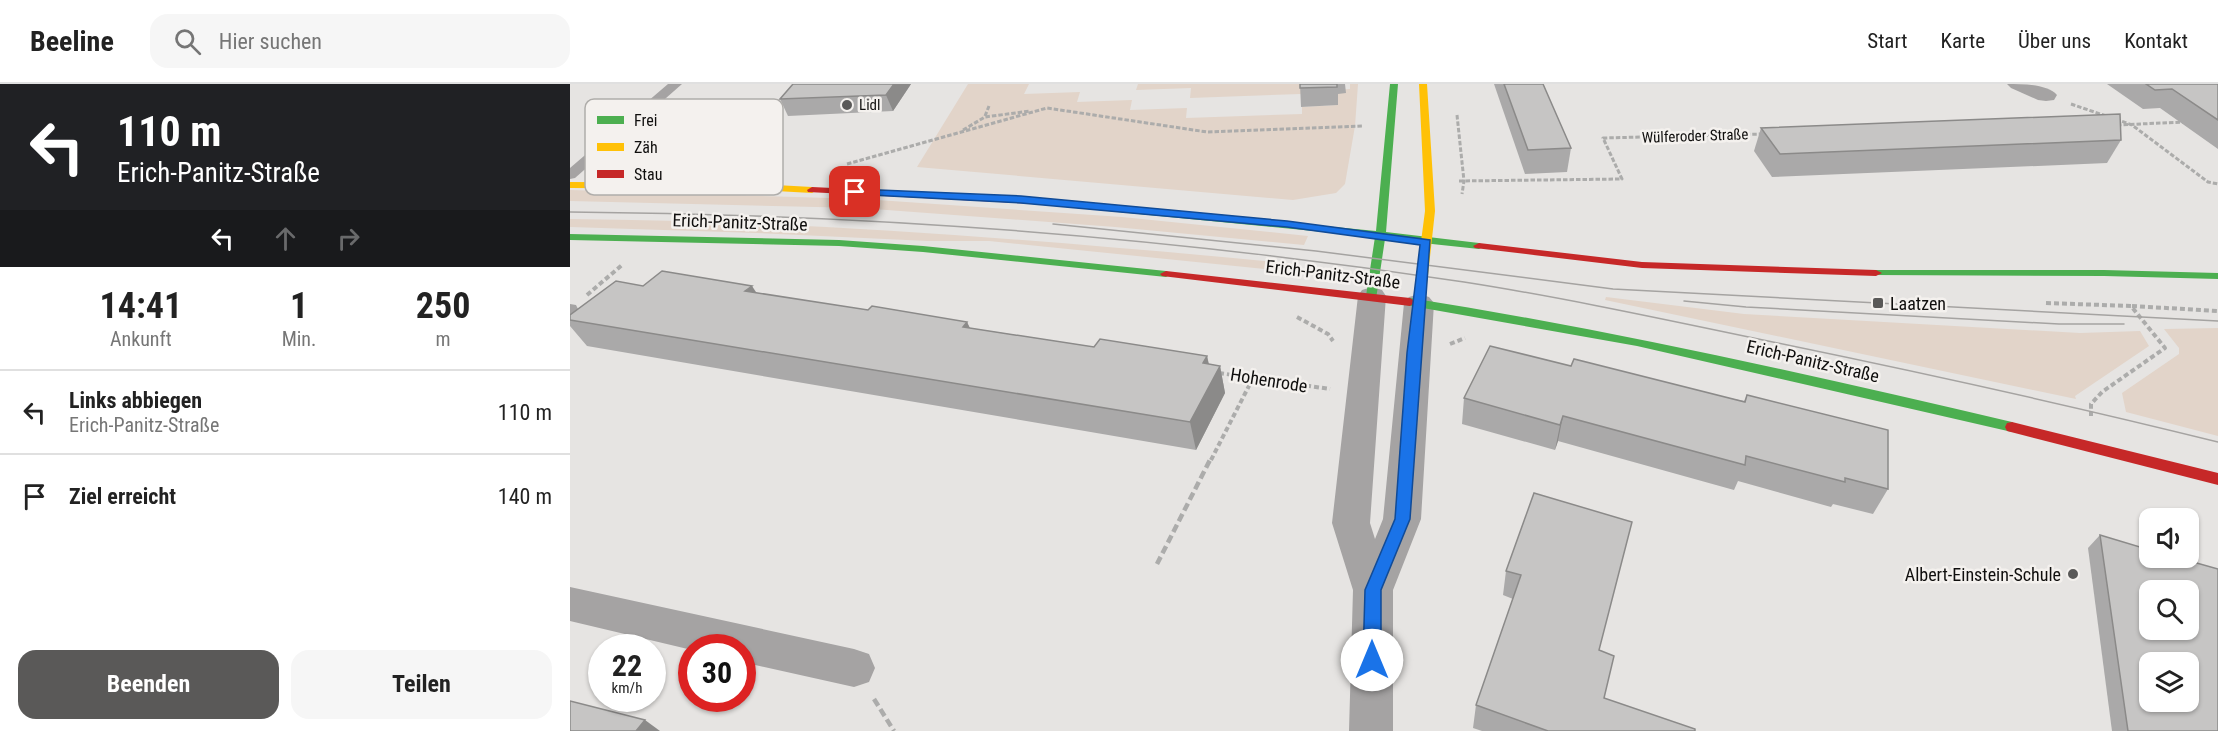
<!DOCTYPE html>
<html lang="de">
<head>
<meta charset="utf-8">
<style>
	:root { --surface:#fff; --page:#f6f6f6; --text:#222; --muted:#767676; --line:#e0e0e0; --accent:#5a5958 }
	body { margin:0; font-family:"Roboto Condensed",sans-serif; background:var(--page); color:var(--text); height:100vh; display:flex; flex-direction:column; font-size:22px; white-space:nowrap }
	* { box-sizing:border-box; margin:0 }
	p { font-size:20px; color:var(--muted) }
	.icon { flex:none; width:33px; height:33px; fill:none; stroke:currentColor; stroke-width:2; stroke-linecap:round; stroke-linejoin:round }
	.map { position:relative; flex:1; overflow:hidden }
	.panel { display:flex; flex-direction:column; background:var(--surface); width:570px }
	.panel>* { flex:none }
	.banner { background:#202124; color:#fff; overflow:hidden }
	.tools { position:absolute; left:1569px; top:424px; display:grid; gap:12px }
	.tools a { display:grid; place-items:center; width:60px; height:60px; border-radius:12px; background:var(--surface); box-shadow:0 2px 4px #0004; font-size:30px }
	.speed { position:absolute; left:18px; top:550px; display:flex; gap:12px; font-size:30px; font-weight:700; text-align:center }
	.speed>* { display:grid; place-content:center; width:78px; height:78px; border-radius:50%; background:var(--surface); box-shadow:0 2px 4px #0004; line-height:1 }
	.speed small { font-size:15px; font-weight:400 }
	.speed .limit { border:9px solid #d22; background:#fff; color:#111 }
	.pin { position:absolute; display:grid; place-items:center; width:51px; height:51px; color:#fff; margin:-26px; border-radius:12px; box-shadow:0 3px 9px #0006 }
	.me { position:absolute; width:66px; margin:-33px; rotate:0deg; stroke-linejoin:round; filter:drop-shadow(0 0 4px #0008) }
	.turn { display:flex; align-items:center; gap:21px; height:126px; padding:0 18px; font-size:27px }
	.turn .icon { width:78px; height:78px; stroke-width:2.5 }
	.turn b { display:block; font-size:42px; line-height:51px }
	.lanes { display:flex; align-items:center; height:57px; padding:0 18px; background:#0003; justify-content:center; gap:30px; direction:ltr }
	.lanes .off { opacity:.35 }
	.eta { display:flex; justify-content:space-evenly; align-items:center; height:102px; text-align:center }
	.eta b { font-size:36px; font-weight:700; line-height:42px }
	.primary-button { display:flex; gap:12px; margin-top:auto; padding:12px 18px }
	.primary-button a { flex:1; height:69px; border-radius:18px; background:var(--accent); color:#fff; font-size:24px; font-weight:700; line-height:69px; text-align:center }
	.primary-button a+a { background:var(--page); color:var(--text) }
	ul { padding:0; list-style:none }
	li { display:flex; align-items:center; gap:18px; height:84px; padding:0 18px; border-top:2px solid var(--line) }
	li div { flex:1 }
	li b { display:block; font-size:22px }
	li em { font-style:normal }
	header { display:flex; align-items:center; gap:36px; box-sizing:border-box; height:84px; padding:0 30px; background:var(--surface); border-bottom:2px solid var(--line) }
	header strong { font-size:28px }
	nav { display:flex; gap:33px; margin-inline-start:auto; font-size:21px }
	.search { width:420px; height:54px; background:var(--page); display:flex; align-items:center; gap:15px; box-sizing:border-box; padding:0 21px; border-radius:18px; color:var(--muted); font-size:22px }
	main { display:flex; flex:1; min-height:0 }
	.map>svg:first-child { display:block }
	.green { fill:#e2d4c9 }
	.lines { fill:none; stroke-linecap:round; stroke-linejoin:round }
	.path-far2 { stroke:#acacab; stroke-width:3; stroke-dasharray:4.5 2; stroke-linecap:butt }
	.path-far1 { stroke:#acacab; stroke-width:4; stroke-dasharray:5 3; stroke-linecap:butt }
	.path { stroke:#acacab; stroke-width:4.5; stroke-dasharray:8 4; stroke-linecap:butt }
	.lane { fill:#a5a3a3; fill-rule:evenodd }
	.street { fill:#a5a3a3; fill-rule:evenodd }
	.fast { fill:#4caf50; fill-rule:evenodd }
	.slow { fill:#ffc107; fill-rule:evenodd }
	.jam { fill:#c62828; fill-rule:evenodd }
	.tram { stroke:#a5a3a1; stroke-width:1.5 }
	.wall { fill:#aaa9a9 }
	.shaded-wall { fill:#8b8a89 }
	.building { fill:#c6c5c4; stroke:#8b8a89; stroke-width:1.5; fill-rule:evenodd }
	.route { fill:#1a73e8; stroke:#114b97; stroke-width:1.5 }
	.poi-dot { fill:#5a5958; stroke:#f4f1ee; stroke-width:2 }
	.labels { text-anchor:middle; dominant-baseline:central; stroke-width:5; stroke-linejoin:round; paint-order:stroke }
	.far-poi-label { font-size:15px; fill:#0f0e0d; stroke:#f4f1ee; text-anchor:start }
	.far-street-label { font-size:15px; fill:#0f0e0d; stroke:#f4f1ee }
	.street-label { font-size:18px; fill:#0f0e0d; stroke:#f4f1ee }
	.poi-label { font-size:18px; fill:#0f0e0d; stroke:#f4f1ee; text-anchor:start }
	.key { fill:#f4f1ee; stroke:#afadaa; stroke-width:1.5 }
	.key-label { font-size:16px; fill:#0f0e0d }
</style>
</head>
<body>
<header>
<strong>Beeline</strong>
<div class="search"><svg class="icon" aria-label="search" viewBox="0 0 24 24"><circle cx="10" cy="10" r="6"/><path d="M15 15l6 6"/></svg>Hier suchen</div>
<nav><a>Start</a><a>Karte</a><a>Über uns</a><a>Kontakt</a></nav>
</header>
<main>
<section class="panel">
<div class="banner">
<div class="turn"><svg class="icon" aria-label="left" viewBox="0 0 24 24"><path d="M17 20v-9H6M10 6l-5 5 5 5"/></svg><div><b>110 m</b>Erich-Panitz-Straße</div></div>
<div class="lanes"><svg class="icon" aria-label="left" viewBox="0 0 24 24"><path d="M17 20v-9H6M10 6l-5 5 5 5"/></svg><svg class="icon off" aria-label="ahead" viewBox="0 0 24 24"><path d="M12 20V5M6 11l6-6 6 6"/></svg><svg class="icon off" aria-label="right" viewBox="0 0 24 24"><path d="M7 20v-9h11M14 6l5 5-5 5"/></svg></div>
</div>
<div class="eta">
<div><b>14:41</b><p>Ankunft</p></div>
<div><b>1</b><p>Min.</p></div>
<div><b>250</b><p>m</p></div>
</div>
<ul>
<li><svg class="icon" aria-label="left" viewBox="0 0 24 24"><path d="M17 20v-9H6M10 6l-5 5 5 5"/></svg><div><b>Links abbiegen</b><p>Erich-Panitz-Straße</p></div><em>110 m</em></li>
<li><svg class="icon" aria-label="arrive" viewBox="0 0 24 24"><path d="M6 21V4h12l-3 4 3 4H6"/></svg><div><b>Ziel erreicht</b></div><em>140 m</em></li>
</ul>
<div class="primary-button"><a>Beenden</a><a>Teilen</a></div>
</section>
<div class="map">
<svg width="1648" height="647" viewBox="0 0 1648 647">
	<rect width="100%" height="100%" fill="#e6e4e2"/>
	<g class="green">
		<path d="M398,0H459L454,10L510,8L507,18L562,16L560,26L617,24L616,34L732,30V23L768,21L767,6L780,5V0H788L785,42L775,100L766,109L723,116L347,83Z"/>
		<path d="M568,0H731V10L620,14L621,4L566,6Z"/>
		<path d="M0,106L293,115L552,133L738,152L734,161L545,143L290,124L0,117Z"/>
		<path d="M0,135C245,137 484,157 727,180L725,188L419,157H358L187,149L0,143Z"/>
		<path d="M1036,213L1174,230L1510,249L1570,247L1579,262L1505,312L1506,315L1035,216Z"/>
		<path d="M1648,244V352L1556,328L1552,309L1609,270V264L1594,245Z"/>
	</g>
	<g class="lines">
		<g class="path-far2">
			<path d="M1501,20L1536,32"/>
			<path d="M887,31L894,97L892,110"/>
			<path d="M415,32L419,22"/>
			<path d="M1546,35L1562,41L1638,98L1648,100"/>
			<path d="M1547,41L1615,38"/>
			<path d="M393,46L415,33L460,27"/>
			<path d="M277,80L477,24L637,48L792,42"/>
			<path d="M889,97L1052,95L1033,54L1192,50"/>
		</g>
		<g class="path-far1">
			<path d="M17,211L52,181"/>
			<path d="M1476,219L1561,222L1595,264L1532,308L1521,320V332"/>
			<path d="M1562,222L1648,227"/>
			<path d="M727,233L758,250L763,257"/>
			<path d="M880,260L895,254"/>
			<path d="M649,289L760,305"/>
			<path d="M641,376L683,294"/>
		</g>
		<g class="path">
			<path d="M587,480L641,374"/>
			<path d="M304,615L324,647"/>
		</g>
		<g class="lane">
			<path d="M98,0H112L5,94L0,95V84Z"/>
			<path d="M0,220L6,221L9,227L6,231L0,232Z"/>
		</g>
		<g class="street">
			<path d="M1437,0C1453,0 1477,0 1487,11L1484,16L1476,17L1468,16L1441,4Z"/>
			<path d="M802,203L812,206L816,212L800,439L805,455L813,435L834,219L839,213L849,210L859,213L864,219L851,435L823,506V647H779L783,506L762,439L788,212L792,206Z"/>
			<path d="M0,503L284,565L299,570L305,584L299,598L284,603L172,578V564L122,566L0,537Z"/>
		</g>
		<g class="fast">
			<path d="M820,0H828L816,148L909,159L915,162L909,165L815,155L806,215L802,216L796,212L805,153L466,120L461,117L466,114L806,147Z"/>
			<path d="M0,150L269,156L353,162L596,187L602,190L596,193L353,168L269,162L0,156Z"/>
			<path d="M1306,186H1534L1648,189V195L1534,192L1302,191V187Z"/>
			<path d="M840,214C1043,246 1242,291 1442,338L1449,343L1442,348L1067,262L836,221L834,218L836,215Z"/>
		</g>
		<g class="slow">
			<path d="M849,0H857L865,127L855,219L849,223L843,219L855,127Z"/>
			<path d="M0,98L167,99L242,103L247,106L242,109L167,105L0,104Z"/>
		</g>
		<g class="jam">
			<path d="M242,103L466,114L471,117L466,120L238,108L237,106Z"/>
			<path d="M909,159L1072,178L1306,186L1312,189L1306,192L1072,184L905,164L903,162Z"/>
			<path d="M596,187L840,214L846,218L840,222L592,192L590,190Z"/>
			<path d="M1442,338L1648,389V401L1437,347L1435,343L1437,339Z"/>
		</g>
		<g class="tram">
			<path d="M0,128C299,130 598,153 894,198C996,214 1097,236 1198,257C1349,288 1499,321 1648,358"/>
			<path d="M483,140L746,167L1043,205L1648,237"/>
			<path d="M1114,217L1176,223L1489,240H1554"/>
		</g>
	</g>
	<g class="wall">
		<path d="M341,0L323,27L218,32L210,15Z"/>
		<path d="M730,0H775L776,9L768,10V21L731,23Z"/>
		<path d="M924,0H973L1001,64L997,88L955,90Z"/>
		<path d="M1537,0H1648V65L1590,24L1573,25Z"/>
		<path d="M1191,44L1551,56L1537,79L1202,93L1184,67Z"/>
		<path d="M187,209L298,226L397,238L400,244L524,263L637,272L639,280L650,282L655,309L626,366L17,262L0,242V231Z"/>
		<path d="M1001,282L1174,317L1177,311L1318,405L1303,430L1263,420L1261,423L1168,397L1164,406L988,357L985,366L892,340L894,314Z"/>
		<path d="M964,409L1029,566L1034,614L1125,647H912L903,644L906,621L943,515L933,511L936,487Z"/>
		<path d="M1530,451L1648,647H1542L1518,464Z"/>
	</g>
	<g class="shaded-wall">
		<path d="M324,0H341L323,27L316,11Z"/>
		<path d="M182,202L199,228L175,207Z"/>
		<path d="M397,238L409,265L393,243Z"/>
		<path d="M637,272L642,297L650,282L655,309L626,366L620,338L633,279Z"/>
		<path d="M993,332L988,357L985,366L990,341Z"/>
		<path d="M75,636L90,647H66Z"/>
	</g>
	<g class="building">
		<path d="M223,0H324L316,11L210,15Z"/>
		<path d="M730,0H767V3L730,4Z"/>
		<path d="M934,0H973L1001,64L958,66Z"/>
		<path d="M1576,0H1648V36L1602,5L1585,6Z"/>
		<path d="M1550,30L1551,56L1210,70L1191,44Z"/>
		<path d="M92,187L182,202L175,207L298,226L302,222L397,238L393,243L524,263L530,255L637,272L633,279L650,282L620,338L0,236V231L46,197L73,202Z"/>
		<path d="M920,262L1001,282L1004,275L1175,318L1177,311L1318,346V405L1275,394V398L1176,372L1175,381L993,332L990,341L894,314Z"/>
		<path d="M964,409L1062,438L1029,566L1044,572L1034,614L1125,645V647H978L906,621L951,491L936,487Z"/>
		<path d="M1530,451L1580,466V474H1609L1648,485V647H1558ZM1580,507H1618V546H1580ZM1580,579H1618V618H1580Z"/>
		<path d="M0,617L75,636L66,647H0Z"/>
	</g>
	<path class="route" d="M285,105L451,112L717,137L860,156L840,435L811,506V576L808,582L802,584L796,582L793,576L795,506L825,435L837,269L850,161L717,143L451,119L282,110V106Z"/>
	<g class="poi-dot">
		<circle cx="277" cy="21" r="6"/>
		<rect x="1302" y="213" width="12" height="12" rx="3"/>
		<circle cx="1503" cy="490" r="6"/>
	</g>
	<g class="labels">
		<g class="far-poi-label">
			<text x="289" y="21">Lidl</text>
		</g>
		<g class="far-street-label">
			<text transform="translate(1125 52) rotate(-2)">Wülferoder Straße</text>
		</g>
		<g class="street-label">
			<text transform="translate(170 138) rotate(2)">Erich-Panitz-Straße</text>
			<text transform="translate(763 190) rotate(7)">Erich-Panitz-Straße</text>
			<text transform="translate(1243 277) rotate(13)">Erich-Panitz-Straße</text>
			<text transform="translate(699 296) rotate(9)">Hohenrode</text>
		</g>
		<g class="poi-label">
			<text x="1320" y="219">Laatzen</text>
			<text x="1491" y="490" text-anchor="end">Albert-Einstein-Schule</text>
		</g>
	</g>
	<rect x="15" y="15" width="198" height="96" rx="9" class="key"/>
	<rect x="27" y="32" width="27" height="8" fill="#4caf50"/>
	<rect x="27" y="59" width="27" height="8" fill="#ffc107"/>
	<rect x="27" y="86" width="27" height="8" fill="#c62828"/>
	<g class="key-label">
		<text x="64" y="42">Frei</text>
		<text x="64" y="69">Zäh</text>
		<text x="64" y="96">Stau</text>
	</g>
</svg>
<div class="tools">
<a><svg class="icon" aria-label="sound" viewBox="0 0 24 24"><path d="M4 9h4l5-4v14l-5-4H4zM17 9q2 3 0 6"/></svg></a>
<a><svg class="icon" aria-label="search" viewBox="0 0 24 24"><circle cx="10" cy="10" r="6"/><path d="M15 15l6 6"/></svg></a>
<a><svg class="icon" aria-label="layers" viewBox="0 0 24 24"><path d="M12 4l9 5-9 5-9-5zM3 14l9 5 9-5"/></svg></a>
</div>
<div class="speed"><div>22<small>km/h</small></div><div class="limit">30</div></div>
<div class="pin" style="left:285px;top:108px;background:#d93025"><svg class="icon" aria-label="arrive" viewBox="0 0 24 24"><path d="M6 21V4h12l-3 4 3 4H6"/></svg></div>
<svg class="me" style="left:802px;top:576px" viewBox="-20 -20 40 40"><circle r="19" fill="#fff"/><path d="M0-13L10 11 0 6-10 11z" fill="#1a73e8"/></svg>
</div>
</main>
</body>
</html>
